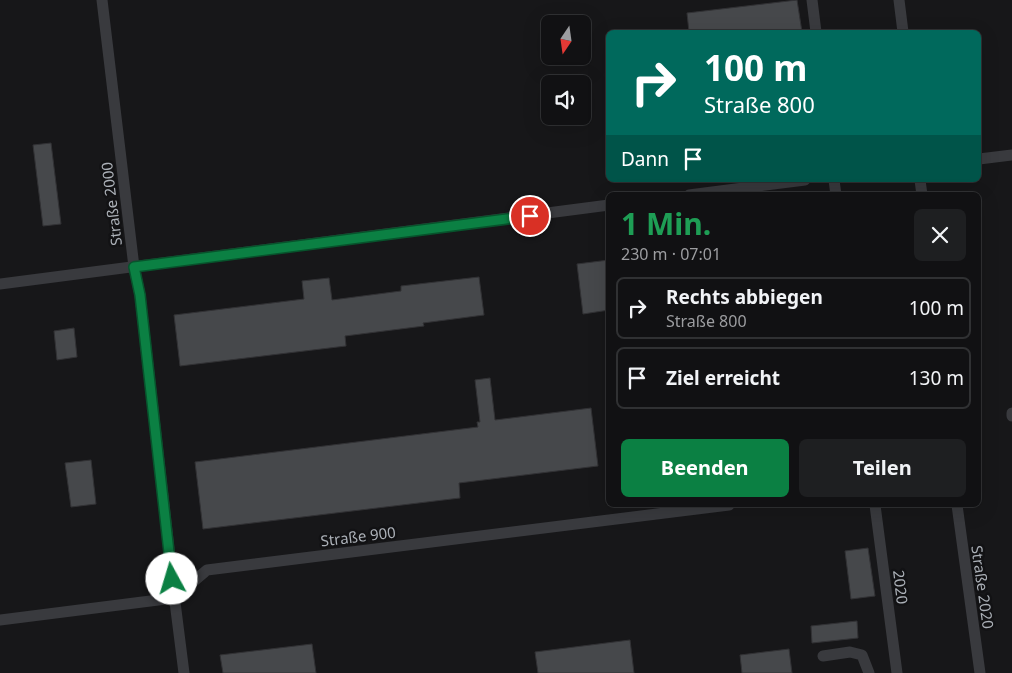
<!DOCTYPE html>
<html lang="de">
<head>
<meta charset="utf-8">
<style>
	:root { --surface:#111113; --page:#1e1f21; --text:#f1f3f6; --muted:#9c9da0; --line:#303133; --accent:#0b8043 }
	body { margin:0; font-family:"Noto Sans",sans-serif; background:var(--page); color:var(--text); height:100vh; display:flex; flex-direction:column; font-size:19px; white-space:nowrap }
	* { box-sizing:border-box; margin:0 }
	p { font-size:16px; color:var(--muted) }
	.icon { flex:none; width:28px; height:28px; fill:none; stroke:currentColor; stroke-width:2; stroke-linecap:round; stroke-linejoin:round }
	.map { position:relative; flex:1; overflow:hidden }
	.side { position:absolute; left:606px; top:192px; width:375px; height:315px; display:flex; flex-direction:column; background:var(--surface); border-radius:8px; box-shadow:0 5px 20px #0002,0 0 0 1px var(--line) }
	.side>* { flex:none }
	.hud { position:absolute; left:606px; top:30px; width:375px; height:152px; border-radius:8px; box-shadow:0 5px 20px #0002,0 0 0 1px var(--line); background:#00695c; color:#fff; overflow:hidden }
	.needle { width:32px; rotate:193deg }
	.fabs { position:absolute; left:541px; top:15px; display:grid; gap:10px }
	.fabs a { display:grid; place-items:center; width:50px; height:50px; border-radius:8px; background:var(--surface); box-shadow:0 5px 20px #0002,0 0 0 1px var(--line); font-size:25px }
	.pin { position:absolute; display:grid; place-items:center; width:42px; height:42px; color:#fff; margin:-21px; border:2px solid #fff; border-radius:50%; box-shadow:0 1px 5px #0007 }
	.me { position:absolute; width:55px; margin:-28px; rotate:354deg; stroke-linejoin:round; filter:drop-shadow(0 0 4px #0008) }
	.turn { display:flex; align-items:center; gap:18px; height:105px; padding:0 15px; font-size:22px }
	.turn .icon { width:65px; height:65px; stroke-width:2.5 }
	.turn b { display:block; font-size:35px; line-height:42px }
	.then { display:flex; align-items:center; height:48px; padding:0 15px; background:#0003; gap:10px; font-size:19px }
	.round { display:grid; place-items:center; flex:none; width:52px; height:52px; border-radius:8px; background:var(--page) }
	.summary { display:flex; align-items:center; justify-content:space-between; height:85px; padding:0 15px }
	h1 { font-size:30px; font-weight:700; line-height:38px; color:#1e9e55 }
	.button { display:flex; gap:10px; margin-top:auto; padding:10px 15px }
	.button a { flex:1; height:58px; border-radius:8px; background:var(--accent); color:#fff; font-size:20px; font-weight:700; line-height:58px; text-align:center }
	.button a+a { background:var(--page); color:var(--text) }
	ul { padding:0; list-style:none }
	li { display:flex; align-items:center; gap:15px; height:62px; margin:0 10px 8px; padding:0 5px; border:2px solid var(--line); border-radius:8px }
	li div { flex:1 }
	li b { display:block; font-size:19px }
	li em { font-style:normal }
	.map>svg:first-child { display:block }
	.building { fill:#46484b; stroke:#323235 }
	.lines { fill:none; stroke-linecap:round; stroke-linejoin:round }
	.service { stroke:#393a3e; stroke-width:11 }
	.route-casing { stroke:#07532c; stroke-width:12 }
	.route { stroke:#0b8043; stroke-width:9 }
	.labels { text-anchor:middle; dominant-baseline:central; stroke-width:5; stroke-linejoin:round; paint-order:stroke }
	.street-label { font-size:15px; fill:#abb0b7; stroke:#121214 }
</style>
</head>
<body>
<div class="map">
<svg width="1012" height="673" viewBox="0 0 1012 673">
	<rect width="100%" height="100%" fill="#171719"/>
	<g class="building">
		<path d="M797,0L802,32H689L687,13Z"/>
		<path d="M51,143L61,224L43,226L33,145Z"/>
		<path d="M609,260V310L583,314L577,264Z"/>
		<path d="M479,277L484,315L423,323L424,326L345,336L346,346L180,366L174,315L304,299L302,281L329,278L332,300L401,291V286Z"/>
		<path d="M74,328L77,357L57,360L54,331Z"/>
		<path d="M490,378L495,420L591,408L598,466L459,483L460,498L203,529L195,462L478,427L477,422H480L475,380Z"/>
		<path d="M91,460L96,504L71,507L65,463Z"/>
		<path d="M868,548L875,596L851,599L845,551Z"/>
		<path d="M857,621L858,638L812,643L811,626Z"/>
		<path d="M630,640L634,673H538L535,652Z"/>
		<path d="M312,644L316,673H223L220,655Z"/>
		<path d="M789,649L792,673H742L740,655Z"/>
	</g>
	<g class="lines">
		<g class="service">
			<path d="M102,0L134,267L140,295L176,610L184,673"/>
			<path d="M812,0L816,32"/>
			<path d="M899,0L903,32"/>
			<path d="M979,159L1012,155"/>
			<path d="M834,180L836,195"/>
			<path d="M920,180L922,195"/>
			<path d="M689,195L805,180"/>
			<path d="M0,284L609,205"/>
			<path d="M1012,413V416"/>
			<path d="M875,505L897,673"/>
			<path d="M957,505L980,673"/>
			<path d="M0,620L174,598L207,570L729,505"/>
			<path d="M823,656L850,652L862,655L869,673"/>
		</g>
	</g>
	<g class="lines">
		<defs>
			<path id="route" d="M172,579L140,295L134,267L530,216"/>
		</defs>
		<use href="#route" class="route-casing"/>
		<use href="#route" class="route"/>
	</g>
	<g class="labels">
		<g class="street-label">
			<text transform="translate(111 204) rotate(-97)">Straße 2000</text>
			<text transform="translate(358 536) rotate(-7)">Straße 900</text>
			<text transform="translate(901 587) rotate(83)">2020</text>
			<text transform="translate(983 587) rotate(82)">Straße 2020</text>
		</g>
	</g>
</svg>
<div class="fabs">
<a><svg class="needle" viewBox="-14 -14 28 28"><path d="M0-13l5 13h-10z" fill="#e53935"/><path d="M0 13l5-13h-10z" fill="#9c9da0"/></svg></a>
<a><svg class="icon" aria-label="sound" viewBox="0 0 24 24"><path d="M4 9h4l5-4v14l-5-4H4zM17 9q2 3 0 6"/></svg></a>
</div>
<div class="pin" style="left:530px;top:216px;background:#d93025"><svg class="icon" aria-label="arrive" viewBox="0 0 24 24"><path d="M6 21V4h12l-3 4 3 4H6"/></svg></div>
<svg class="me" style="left:172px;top:579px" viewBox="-20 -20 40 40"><circle r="19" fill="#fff"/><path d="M0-13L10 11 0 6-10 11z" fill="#0b8043"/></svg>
<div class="hud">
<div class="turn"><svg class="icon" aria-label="right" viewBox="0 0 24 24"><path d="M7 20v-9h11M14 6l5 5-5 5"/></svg><div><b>100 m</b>Straße 800</div></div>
<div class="then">Dann<svg class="icon" aria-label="arrive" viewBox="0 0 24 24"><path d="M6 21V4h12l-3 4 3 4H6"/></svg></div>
</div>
<section class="side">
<div class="summary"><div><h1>1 Min.</h1><p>230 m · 07:01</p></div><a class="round"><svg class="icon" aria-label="close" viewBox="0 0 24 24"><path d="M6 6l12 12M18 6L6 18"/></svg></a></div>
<ul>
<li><svg class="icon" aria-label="right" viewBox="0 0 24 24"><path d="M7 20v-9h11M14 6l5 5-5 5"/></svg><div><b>Rechts abbiegen</b><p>Straße 800</p></div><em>100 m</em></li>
<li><svg class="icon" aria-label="arrive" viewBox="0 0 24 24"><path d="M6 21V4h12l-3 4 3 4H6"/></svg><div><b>Ziel erreicht</b></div><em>130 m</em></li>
</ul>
<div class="button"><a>Beenden</a><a>Teilen</a></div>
</section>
</div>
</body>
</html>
